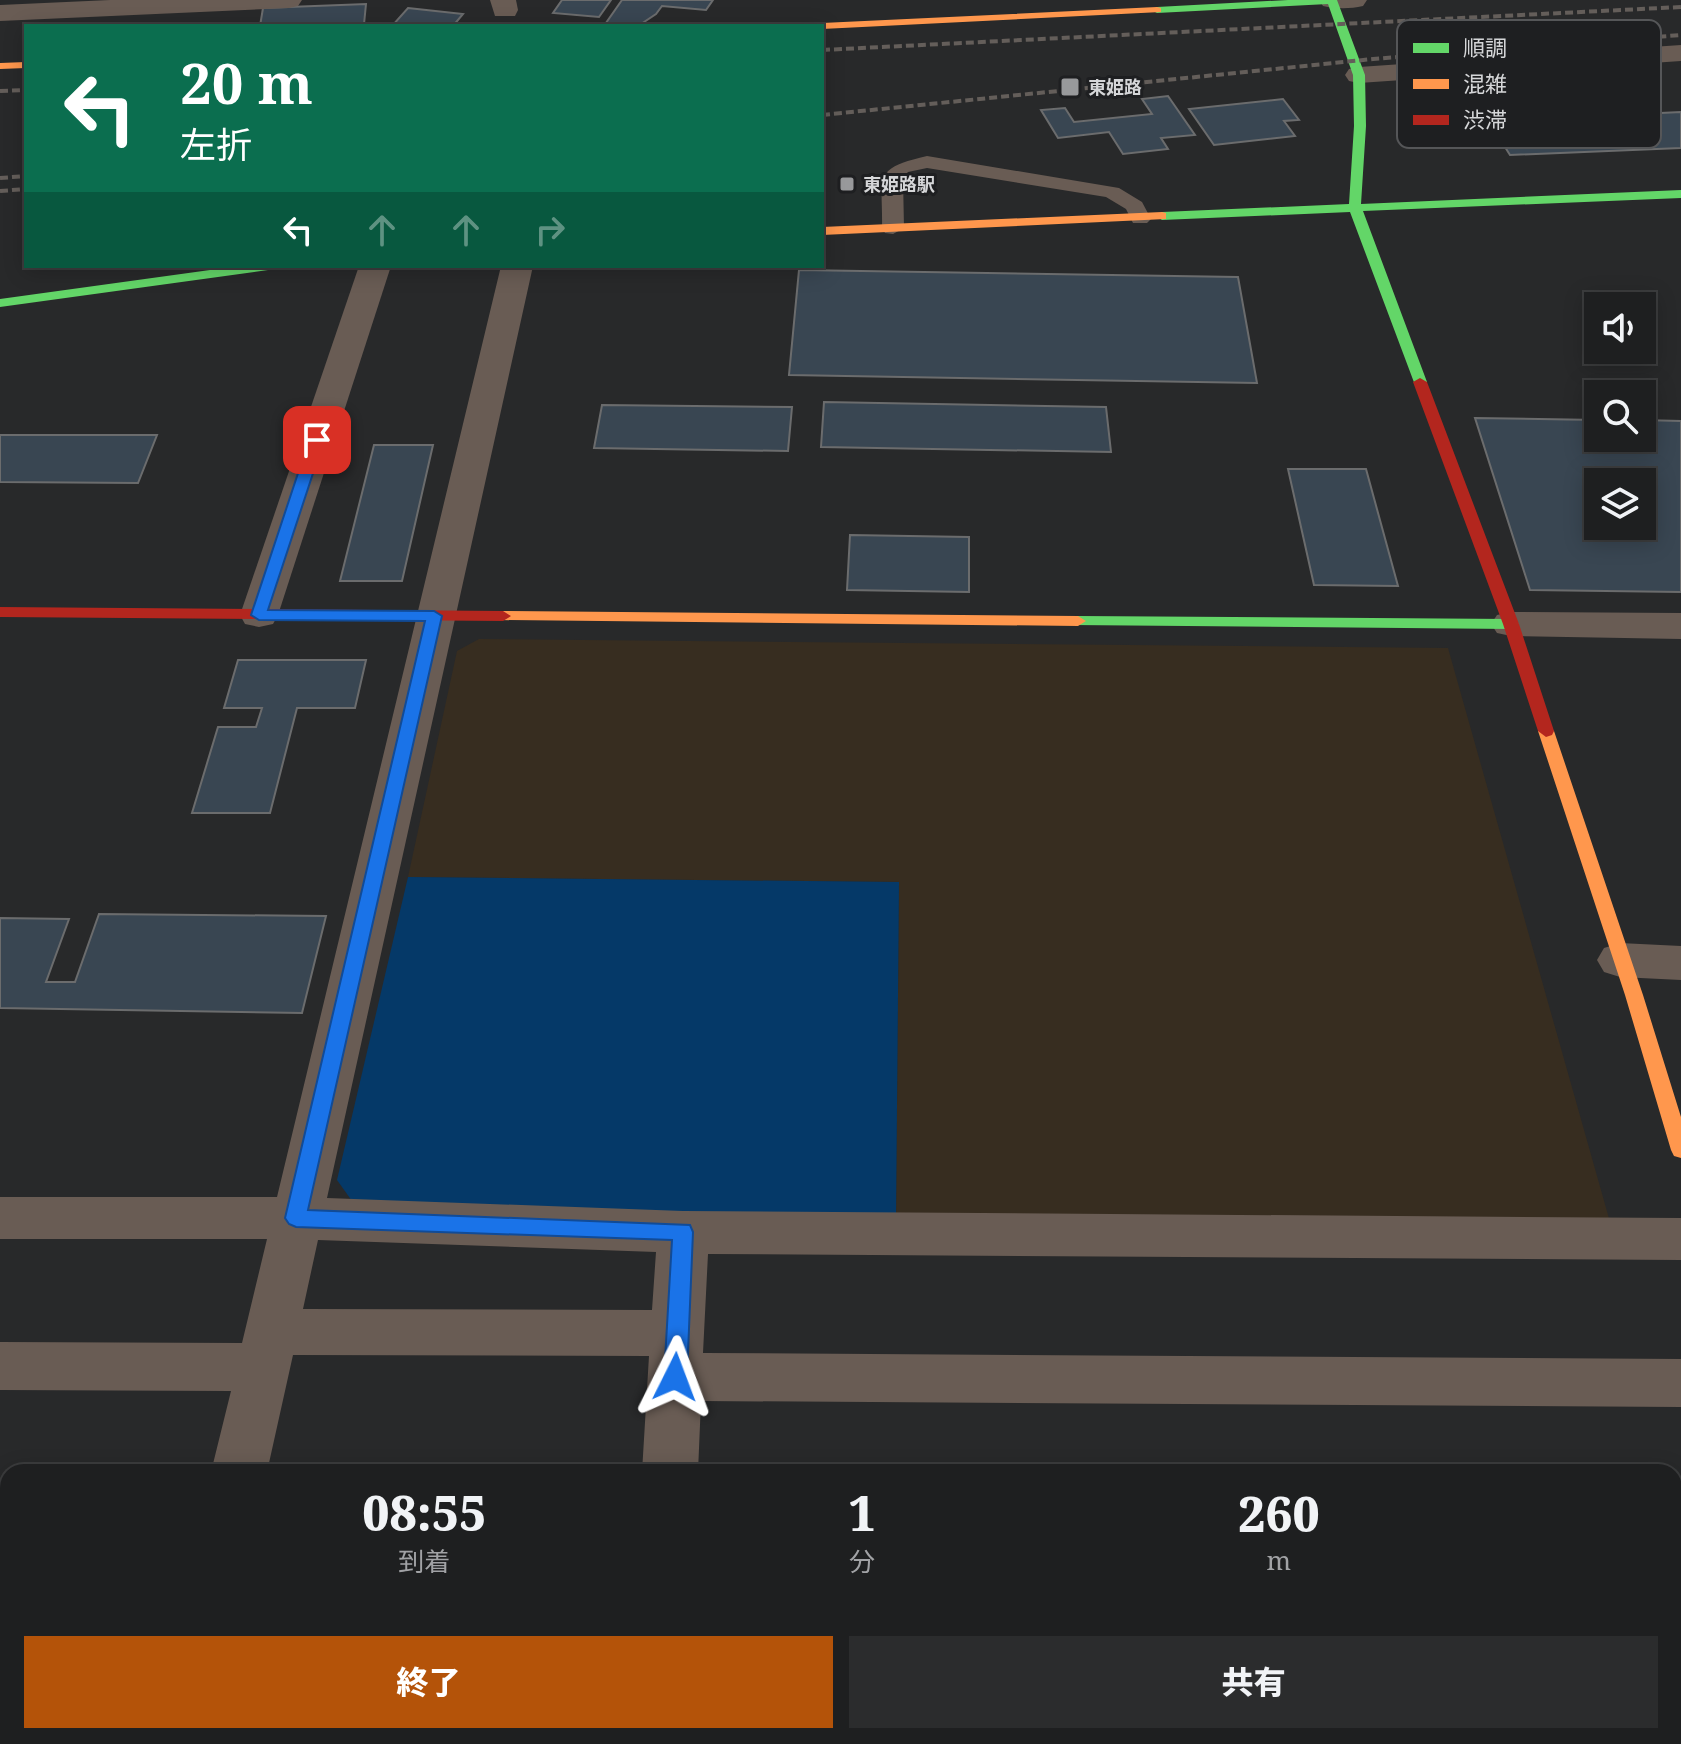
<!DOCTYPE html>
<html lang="ja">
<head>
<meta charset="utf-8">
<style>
	:root { --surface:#1e1f20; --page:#2b2c2d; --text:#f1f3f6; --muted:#a1a2a5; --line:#3c3d3e; --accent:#b45309 }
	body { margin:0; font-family:"Noto Serif","Noto Sans JP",serif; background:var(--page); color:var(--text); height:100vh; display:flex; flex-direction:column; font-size:30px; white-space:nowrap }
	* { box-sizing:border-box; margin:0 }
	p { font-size:26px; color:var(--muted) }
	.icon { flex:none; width:44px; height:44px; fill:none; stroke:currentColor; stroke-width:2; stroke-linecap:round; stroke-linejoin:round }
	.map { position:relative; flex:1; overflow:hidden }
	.panel { position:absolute; left:0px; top:1464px; width:1682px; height:280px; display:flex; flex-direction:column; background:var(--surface); border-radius:24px 24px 0 0; box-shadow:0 4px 20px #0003,0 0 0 2px var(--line) }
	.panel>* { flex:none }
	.banner { position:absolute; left:24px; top:24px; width:800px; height:244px; border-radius:0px; box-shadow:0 4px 20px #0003,0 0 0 2px var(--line); background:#0b6e4f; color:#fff; overflow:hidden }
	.tools { position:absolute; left:1584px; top:292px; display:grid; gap:16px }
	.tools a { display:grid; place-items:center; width:72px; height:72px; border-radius:0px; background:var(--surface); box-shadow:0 4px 20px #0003,0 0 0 2px var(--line); font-size:40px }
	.pin { position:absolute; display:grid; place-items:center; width:68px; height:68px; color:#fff; margin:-34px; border-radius:16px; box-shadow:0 4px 12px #0006 }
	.me { position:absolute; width:88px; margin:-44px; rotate:3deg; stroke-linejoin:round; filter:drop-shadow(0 0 6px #0008) }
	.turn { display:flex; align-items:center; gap:28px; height:168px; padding:0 24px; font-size:36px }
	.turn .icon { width:104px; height:104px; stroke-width:2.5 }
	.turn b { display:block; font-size:56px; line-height:68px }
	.lanes { display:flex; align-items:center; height:76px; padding:0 24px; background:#0003; justify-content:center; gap:40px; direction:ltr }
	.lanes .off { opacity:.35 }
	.eta { display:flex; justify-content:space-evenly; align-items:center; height:136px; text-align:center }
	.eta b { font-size:48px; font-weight:800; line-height:56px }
	.primary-button { display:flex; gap:16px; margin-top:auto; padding:16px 24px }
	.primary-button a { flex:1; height:92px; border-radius:0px; background:var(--accent); color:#fff; font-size:32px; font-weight:800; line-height:92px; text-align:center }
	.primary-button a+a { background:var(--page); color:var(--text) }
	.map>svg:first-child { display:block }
	.commercial { fill:#372d20 }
	.green { fill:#053968 }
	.building { fill:#394652; stroke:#6b6c6d; stroke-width:2; fill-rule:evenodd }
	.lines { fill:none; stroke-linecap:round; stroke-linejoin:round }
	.lane { fill:#695c54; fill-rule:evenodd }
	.street { fill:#695c54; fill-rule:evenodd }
	.fast { fill:#63d668; fill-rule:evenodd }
	.slow { fill:#ff974d; fill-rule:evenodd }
	.jam { fill:#b3261e; fill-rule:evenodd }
	.rail { stroke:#645e5a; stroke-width:4; stroke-dasharray:8 4; stroke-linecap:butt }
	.route { fill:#1a73e8; stroke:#114b97; stroke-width:2 }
	.poi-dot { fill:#98999b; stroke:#1e1f21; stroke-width:3 }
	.labels { text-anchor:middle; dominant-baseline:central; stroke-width:6; stroke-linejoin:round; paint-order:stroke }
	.far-poi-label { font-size:18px; font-weight:bold; fill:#d5d6d8; stroke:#1e1f21; text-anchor:start }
	.key { fill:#1e1f21; stroke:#555658; stroke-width:2 }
	.key-label { font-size:22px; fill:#d5d6d8 }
</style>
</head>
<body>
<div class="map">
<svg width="1681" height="1744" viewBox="0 0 1681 1744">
	<rect width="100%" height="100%" fill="#28292a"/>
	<path class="commercial" d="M479,639L1448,648L1610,1222L896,1218L899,882L408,877L457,651Z"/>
	<path class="green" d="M408,877L899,882L896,1218L357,1208L337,1180Z"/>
	<g class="building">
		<path d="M562,0H611L599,17L553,13Z"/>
		<path d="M622,0H713L706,10L662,6L656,14L638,26L606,23Z"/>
		<path d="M366,4L364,24L260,26L263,8Z"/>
		<path d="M408,8L463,14L453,26H392Z"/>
		<path d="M1168,96L1195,135L1161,138L1168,149L1123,154L1109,132L1058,138L1041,110L1065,108L1074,122L1152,114L1142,99Z"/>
		<path d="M1283,99L1299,120L1284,121L1295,136L1214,145L1189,109Z"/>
		<path d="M1681,112V148L1510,155L1488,120L1575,117L1585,131L1608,130L1599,116Z"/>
		<path d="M799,270L1238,277L1257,383L789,375Z"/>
		<path d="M824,402L1106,407L1111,452L821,447Z"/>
		<path d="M602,405L792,407L788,451L594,448Z"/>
		<path d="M1475,418L1598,420V438H1642V420L1681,421V592L1530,590ZM1598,482H1642V526H1598Z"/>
		<path d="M0,435H157L138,483L0,482Z"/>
		<path d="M374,445H433L402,581H340Z"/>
		<path d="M1288,469H1366L1398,586L1314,585Z"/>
		<path d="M850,535L969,537V592L847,590Z"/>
		<path d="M238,660H366L355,708H297L270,813H192L218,727H256L262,708H224Z"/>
		<path d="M99,914L326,916L302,1013L0,1008V918L69,919L46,982H75Z"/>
	</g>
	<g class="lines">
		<path class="lane" d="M927,156L1119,188L1142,202L1151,219L1147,223H1133L1126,209L1106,197L927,168L908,172L903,178L904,228L893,234L885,233L882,228C883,176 871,169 927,156Z"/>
		<g class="street">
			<path d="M110,0H302L298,6L289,8L0,21V5Z"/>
			<path d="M490,0H516L518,10L515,16H495Z"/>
			<path d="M1319,0H1367L1363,6C1350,9 1336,9 1323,6Z"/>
			<path d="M1681,45V61L1359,83L1349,81L1345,75L1349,69L1359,67Z"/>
			<path d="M359,266H391L278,615L273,624L259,627L245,624L240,615Z"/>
			<path d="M501,266H533L327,1198L683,1211L1681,1218V1260L708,1254L703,1353L1681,1359V1407L701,1401L698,1472H642L649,1356L293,1355L267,1472H211L231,1391L0,1390V1342L242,1343L267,1239H0V1197H277ZM318,1240L656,1252L652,1310L303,1309Z"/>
			<path d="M1511,612L1681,613V639L1511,636L1497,633L1491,624L1497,615Z"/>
			<path d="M1620,943L1681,946V980L1620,977L1604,972L1597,960L1604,948Z"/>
			<path d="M149,1736H211L209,1744H147Z"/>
			<path d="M417,1736H479L478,1744H416Z"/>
			<path d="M1401,1736H1463L1464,1744H1402Z"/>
		</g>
		<g class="fast">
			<path d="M1288,0H1337L1365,75L1366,126L1361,204L1681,190V198L1363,211L1427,382L1425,385H1415L1350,212L1162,220L1156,216L1162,212L1349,204L1354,126L1353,75L1328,4L1157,13L1151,10L1157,7Z"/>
			<path d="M239,266H275L268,270L0,307V299Z"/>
			<path d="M1078,616L1511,619L1519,624L1511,629L1072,625L1070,621L1072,617Z"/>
		</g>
		<g class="slow">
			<path d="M1157,7L1161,8V12L822,29V26H816L822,23Z"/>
			<path d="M26,62V68L0,69V63Z"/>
			<path d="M1162,212L1166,213V219L822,235V227Z"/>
			<path d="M503,611L1078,616L1086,621L1078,626L497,620L495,616L497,612Z"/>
			<path d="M1546,725L1554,731L1643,995L1681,1117V1158L1674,1156L1671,1150L1625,995L1538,731Z"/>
			<rect x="1674" y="1666" width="7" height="24"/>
		</g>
		<g class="jam">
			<path d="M1420,378L1427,382L1519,624L1554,731L1552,735L1546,737L1538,731L1503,624L1413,382Z"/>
			<path d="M0,607L503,611L511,616L503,621L0,617Z"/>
			<rect x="0" y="1651" width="8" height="24"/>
		</g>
		<g class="rail">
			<path d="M822,50L1681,7"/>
			<path d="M0,91L26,90"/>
			<path d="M822,115L1373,59L1681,35"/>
			<path d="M0,178L26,176"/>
			<path d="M0,191L26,189"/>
		</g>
	</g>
	<path class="route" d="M317,436L324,440L268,610L434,611L442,616L308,1210L690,1225L693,1232L687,1377L683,1384L675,1387L668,1384L664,1377L672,1240L296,1227L289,1224L285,1218L425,621L259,620L251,615L309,440Z"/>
	<g class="poi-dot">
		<rect x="1060" y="77" width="20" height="20" rx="4"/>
		<rect x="839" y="176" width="16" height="16" rx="4"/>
	</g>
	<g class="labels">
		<g class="far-poi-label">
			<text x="1088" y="87">東姫路</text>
			<text x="863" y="184">東姫路駅</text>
		</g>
	</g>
	<rect x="1397" y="20" width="264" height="128" rx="12" class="key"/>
	<rect x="1413" y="43" width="36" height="10" fill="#63d668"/>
	<rect x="1413" y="79" width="36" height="10" fill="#ff974d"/>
	<rect x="1413" y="115" width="36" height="10" fill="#b3261e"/>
	<g class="key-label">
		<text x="1463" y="56">順調</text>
		<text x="1463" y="92">混雑</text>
		<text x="1463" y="128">渋滞</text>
	</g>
</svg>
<div class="tools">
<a><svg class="icon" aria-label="sound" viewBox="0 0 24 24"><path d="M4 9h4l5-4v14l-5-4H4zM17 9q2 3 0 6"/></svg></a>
<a><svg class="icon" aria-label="search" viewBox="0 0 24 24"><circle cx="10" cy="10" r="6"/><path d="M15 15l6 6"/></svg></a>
<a><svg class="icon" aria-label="layers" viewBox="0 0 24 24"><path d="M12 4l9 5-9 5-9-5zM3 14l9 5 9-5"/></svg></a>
</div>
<div class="pin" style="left:317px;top:440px;background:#d93025"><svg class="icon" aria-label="arrive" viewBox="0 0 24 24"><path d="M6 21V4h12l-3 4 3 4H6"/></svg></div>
<svg class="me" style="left:675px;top:1377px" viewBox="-20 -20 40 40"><path d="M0-17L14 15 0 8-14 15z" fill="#1a73e8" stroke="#fff" stroke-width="4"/></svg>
<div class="banner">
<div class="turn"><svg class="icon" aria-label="left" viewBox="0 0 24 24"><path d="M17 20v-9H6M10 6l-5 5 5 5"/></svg><div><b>20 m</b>左折</div></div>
<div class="lanes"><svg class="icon" aria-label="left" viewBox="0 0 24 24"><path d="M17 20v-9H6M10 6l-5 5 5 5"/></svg><svg class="icon off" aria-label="ahead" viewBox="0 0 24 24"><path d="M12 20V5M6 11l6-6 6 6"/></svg><svg class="icon off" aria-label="ahead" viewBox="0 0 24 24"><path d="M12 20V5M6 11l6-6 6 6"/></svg><svg class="icon off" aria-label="right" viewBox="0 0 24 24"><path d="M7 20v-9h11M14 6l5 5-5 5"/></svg></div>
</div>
<section class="panel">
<div class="eta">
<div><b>08:55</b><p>到着</p></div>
<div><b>1</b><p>分</p></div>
<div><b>260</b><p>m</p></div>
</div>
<div class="primary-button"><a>終了</a><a>共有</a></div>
</section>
</div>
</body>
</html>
